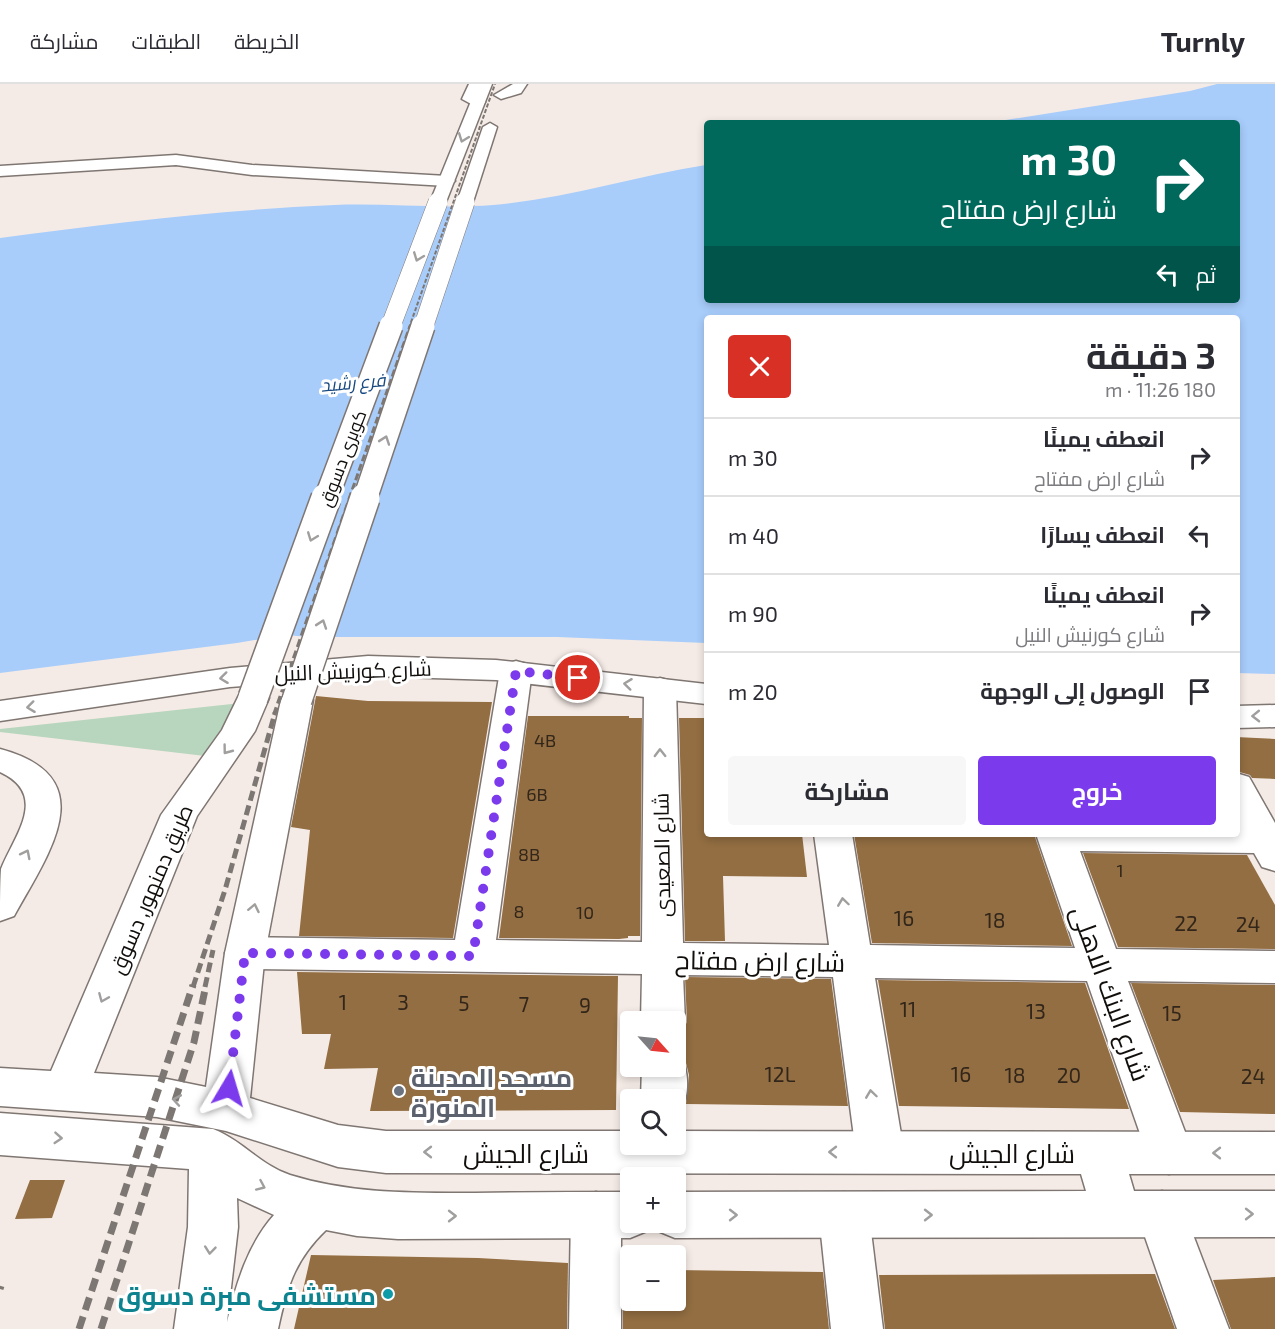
<!DOCTYPE html>
<html lang="ar">
<head>
<meta charset="utf-8">
<style>
	:root { --surface:#fff; --page:#f7f7f7; --text:#2b2b33; --muted:#7c7c81; --line:#e1e1e2; --accent:#7c3aed }
	body { margin:0; font-family:"Exo 2",Cairo,sans-serif; background:var(--page); color:var(--text); direction:rtl; height:100vh; display:flex; flex-direction:column; font-size:22px; white-space:nowrap }
	* { box-sizing:border-box; margin:0 }
	p { font-size:20px; color:var(--muted) }
	.icon { flex:none; width:33px; height:33px; fill:none; stroke:currentColor; stroke-width:2; stroke-linecap:round; stroke-linejoin:round }
	.map { position:relative; flex:1; overflow:hidden; direction:ltr }
	.details { position:absolute; left:704px; top:231px; width:536px; height:522px; display:flex; flex-direction:column; background:var(--surface); border-radius:6px; box-shadow:0 3px 9px #0003; direction:rtl }
	.details>* { flex:none }
	.hud { position:absolute; left:704px; top:36px; width:536px; height:183px; border-radius:6px; box-shadow:0 3px 9px #0003; direction:rtl; background:#00695c; color:#fff; overflow:hidden }
	.needle { width:39px; rotate:117deg }
	.fabs { position:absolute; left:620px; top:927px; display:grid; gap:12px }
	.fabs a { display:grid; place-items:center; width:66px; height:66px; border-radius:6px; background:var(--surface); box-shadow:0 3px 9px #0003; font-size:30px }
	.pin { position:absolute; display:grid; place-items:center; width:51px; height:51px; color:#fff; margin:-26px; border:3px solid #fff; border-radius:50%; box-shadow:0 2px 6px #0007 }
	.me { position:absolute; width:66px; margin:-33px; rotate:7deg; stroke-linejoin:round; filter:drop-shadow(0 0 4px #0008) }
	.turn { display:flex; align-items:center; gap:21px; height:126px; padding:0 24px; font-size:27px }
	.turn .icon { width:78px; height:78px; stroke-width:2.5 }
	.turn b { display:block; font-size:42px; line-height:51px }
	.then { display:flex; align-items:center; height:57px; padding:0 24px; background:#0003; gap:12px; font-size:22px }
	.round { display:grid; place-items:center; flex:none; width:63px; height:63px; border-radius:6px; background:var(--page) }
	.headline { display:flex; align-items:center; justify-content:space-between; height:102px; padding:0 24px }
	h1 { font-size:36px; font-weight:700; line-height:45px }
	.action { display:flex; gap:12px; margin-top:auto; padding:12px 24px }
	.action a { flex:1; height:69px; border-radius:6px; background:var(--accent); color:#fff; font-size:24px; font-weight:700; line-height:69px; text-align:center }
	.action a+a { background:var(--page); color:var(--text) }
	ul { padding:0; list-style:none }
	li { display:flex; align-items:center; gap:18px; height:78px; padding:0 24px; border-top:2px solid var(--line) }
	li div { flex:1 }
	li b { display:block; font-size:22px }
	li em { font-style:normal }
	header { display:flex; align-items:center; gap:36px; box-sizing:border-box; height:84px; padding:0 30px; background:var(--surface); border-bottom:2px solid var(--line) }
	header strong { font-size:28px }
	nav { display:flex; gap:33px; margin-inline-start:auto; font-size:21px }
	.map>svg:first-child { display:block }
	.green { fill:#b8d6be }
	.water { fill:#a8cdfb }
	.building { fill:#936e42 }
	.lines { fill:none; stroke-linecap:round; stroke-linejoin:round }
	.street-casing { stroke:#7f7672; stroke-width:3 }
	.secondary-casing { stroke:#7f7672; stroke-width:3 }
	.highway-casing { stroke:#7f7672; stroke-width:3 }
	.street { fill:#fff; fill-rule:evenodd }
	.secondary { fill:#fff; fill-rule:evenodd }
	.highway { fill:#fff; fill-rule:evenodd }
	.rail-far4 { stroke:#7d7773; stroke-width:2; stroke-dasharray:4 2; stroke-linecap:butt }
	.rail-far3 { stroke:#7d7773; stroke-width:3; stroke-dasharray:7 3; stroke-linecap:butt }
	.rail-far2 { stroke:#7d7773; stroke-width:4; stroke-dasharray:8 4; stroke-linecap:butt }
	.rail-far1 { stroke:#7d7773; stroke-width:5; stroke-dasharray:10 5; stroke-linecap:butt }
	.rail { stroke:#7d7773; stroke-width:7; stroke-dasharray:13 7; stroke-linecap:butt }
	.highway-bridge-far2-casing { stroke:#7f7672; stroke-width:20; stroke-linecap:butt }
	.highway-bridge-far1-casing { stroke:#7f7672; stroke-width:26; stroke-linecap:butt }
	.highway-bridge-casing { stroke:#7f7672; stroke-width:32; stroke-linecap:butt }
	.highway-bridge-far2 { stroke:#fff; stroke-width:19 }
	.highway-bridge-far1 { stroke:#fff; stroke-width:23 }
	.highway-bridge { stroke:#fff; stroke-width:29 }
	.oneway { stroke:#a09f9e }
	.route { stroke:#7c3aed; stroke-width:10; stroke-dasharray:0 18 }
	.worship-dot { fill:#6b7280; stroke:#fff; stroke-width:2 }
	.culture-dot { fill:#0f9aa8; stroke:#fff; stroke-width:2 }
	.labels { text-anchor:middle; dominant-baseline:central; stroke-width:6; stroke-linejoin:round; paint-order:stroke }
	.far-water-label { font-size:18px; font-style:italic; fill:#174980; stroke:#fff }
	.far-street-label { font-size:18px; fill:#110e0c; stroke:#fff }
	.number-label { font-size:18px; fill:#32261a }
	.street-label { font-size:21px; fill:#110e0c; stroke:#fff }
	.near-number-label { font-size:21px; fill:#32261a }
	.near-street-label { font-size:26px; fill:#110e0c; stroke:#fff }
	.near-worship-label { font-size:26px; font-weight:bold; fill:#5b616d; stroke:#fff; text-anchor:start }
	.near-culture-label { font-size:26px; font-weight:bold; fill:#0d838f; stroke:#fff; text-anchor:end }
</style>
</head>
<body>
<header>
<strong>Turnly</strong>
<nav><a>الخريطة</a><a>الطبقات</a><a>مشاركة</a></nav>
</header>
<div class="map">
<svg width="1275" height="1245" viewBox="0 0 1275 1245">
	<rect width="100%" height="100%" fill="#f5ebe6"/>
	<path class="green" d="M241,619L205,672L0,648V645Z"/>
	<path class="water" d="M1217,0H1275V590L1236,589V234H706V559L557,553H310L285,551L237,559L0,589V154C111,139 222,126 334,121C387,119 440,125 493,121C565,115 635,92 706,81V216H1236V39H987L1190,7Z"/>
	<g class="building">
		<path d="M316,612L368,617L492,618L453,854L299,852L310,746L291,743Z"/>
		<path d="M528,632H629V634H642L640,852H628V854L619,855L499,854Z"/>
		<path d="M679,634H706V750H802L807,793L723,792L725,857H685Z"/>
		<path d="M1236,653L1275,655V695L1252,694L1250,691L1236,687Z"/>
		<path d="M854,750H1034L1072,862L872,859Z"/>
		<path d="M1083,769L1247,771L1275,821V865L1118,863Z"/>
		<path d="M297,888L618,892L616,1026L370,1027L378,984L324,985L331,950H302Z"/>
		<path d="M685,893L831,895L848,1022L686,1020L689,991L685,975L679,966V953L687,938Z"/>
		<path d="M878,896L1085,899L1129,1025L899,1022Z"/>
		<path d="M1131,899L1275,901V1030L1180,1028Z"/>
		<path d="M30,1096H65L52,1134L15,1135Z"/>
		<path d="M311,1171L478,1174L568,1179L567,1245H294Z"/>
		<path d="M623,1186H630V1216H675V1186L823,1188L829,1245H623Z"/>
		<path d="M1155,1190L1175,1245H885L879,1191Z"/>
		<path d="M1275,1193V1245H1231L1213,1196Z"/>
	</g>
	<g class="lines">
		<defs>
			<g id="street">
				<path d="M469,0H483L477,13L485,18L483,21H473L462,15Z"/>
				<path d="M513,0H527L521,9L501,15L494,11Z"/>
				<path d="M176,71L252,81L447,92L455,97L447,102L252,91L176,81L0,92V82Z"/>
				<path d="M516,577L527,580L532,587L496,856L642,858L644,604L649,597L660,594L671,597L676,604L683,859L829,861L814,750H852L870,861L1075,864L1036,750H1236V742L1240,743L1236,735V689L1249,693L1275,739V787L1262,783L1254,769L1080,767L1116,865L1275,867V899L1128,897L1193,1069L1186,1084L1169,1090L1152,1084L1087,897L875,894L904,1068L897,1083L880,1089L863,1083L856,1068L833,893L683,891L685,938L678,951L675,952V938H641L642,890L245,885L231,880L225,869L231,858L245,853L455,856L500,587L505,580Z"/>
				<path d="M675,967L680,969C689,988 690,1010 680,1030L675,1032V1016H641L642,982H675Z"/>
				<path d="M1162,1107L1179,1114L1229,1245H1177L1137,1130L1145,1114Z"/>
				<path d="M596,1108L613,1115L621,1131V1245H569L571,1131L579,1115Z"/>
				<path d="M844,1108L861,1115L869,1131L883,1245H831L819,1131L827,1115Z"/>
			</g>
			<g id="secondary">
				<path d="M368,572L496,576L706,600V620L496,596L368,592L230,603L0,637V617L230,584Z"/>
				<path d="M253,604L265,607L269,614L255,647L197,732L94,989L157,993L206,1003L225,869L281,616L285,609L297,606L309,609L313,616L265,869L250,1014L338,1041L386,1047H630V1060H675V1047L1275,1048V1090H1129L1134,1107H1275V1153L675,1154L658,1147L654,1138H675V1108L1086,1107L1081,1090L386,1089L338,1083L226,1047L157,1033L0,1022V984L51,987L161,731L222,646L241,607Z"/>
				<path d="M1275,621V643L1236,644V622Z"/>
				<path d="M0,665C105,693 49,769 14,832L0,837C0,822 0,799 1,785C14,752 50,711 0,688Z"/>
				<path d="M0,1029L213,1045C242,1056 260,1081 290,1091C351,1110 412,1109 475,1109C527,1108 578,1108 630,1108V1138H651L647,1147L630,1154L398,1155L357,1152L326,1146C294,1177 287,1203 278,1245H174L188,1143L189,1085L0,1071ZM237,1114L274,1131C248,1160 236,1200 227,1238L238,1143Z"/>
			</g>
			<g id="highway">
				<path d="M478,0H492L446,118L444,122H432L430,118Z"/>
				<path d="M490,39L497,43L473,118L471,122H459L457,118L483,43Z"/>
			</g>
		</defs>
		<use href="#street" class="street-casing"/>
		<use href="#secondary" class="secondary-casing"/>
		<use href="#highway" class="highway-casing"/>
		<use href="#street" class="street"/>
		<use href="#secondary" class="secondary"/>
		<use href="#highway" class="highway"/>
		<path class="rail-far4" d="M409,244L495,0"/>
		<path class="rail-far3" d="M349,415L410,242"/>
		<path class="rail-far2" d="M274,631L350,414"/>
		<g class="rail-far1">
			<path d="M193,903L225,806L275,629"/>
			<path d="M205,903L213,866"/>
		</g>
		<g class="rail">
			<path d="M0,1205L1,1202"/>
			<path d="M79,1245L193,901"/>
			<path d="M101,1245L194,958L206,901"/>
		</g>
		<defs>
			<g id="highway-bridge-far2">
				<path d="M390,244L438,118"/>
				<path d="M423,244L465,118"/>
			</g>
			<g id="highway-bridge-far1">
				<path d="M326,415L391,242"/>
				<path d="M365,415L423,242"/>
			</g>
			<g id="highway-bridge">
				<path d="M253,614L326,414"/>
				<path d="M297,616L365,414"/>
			</g>
		</defs>
		<use href="#highway-bridge-far2" class="highway-bridge-far2-casing"/>
		<use href="#highway-bridge-far1" class="highway-bridge-far1-casing"/>
		<use href="#highway-bridge" class="highway-bridge-casing"/>
		<use href="#highway-bridge-far2" class="highway-bridge-far2"/>
		<use href="#highway-bridge-far1" class="highway-bridge-far1"/>
		<use href="#highway-bridge" class="highway-bridge"/>
	</g>
	<defs><path id="oneway-chevron" d="M-2-3.5L2.5 0L-2 3.5" fill="none" stroke-width="1.6" stroke-linecap="round" stroke-linejoin="round" transform="scale(1.5)"/></defs>
	<g class="oneway">
		<use href="#oneway-chevron" transform="translate(463 54) rotate(111)"/>
		<use href="#oneway-chevron" transform="translate(418 173) rotate(111)"/>
		<use href="#oneway-chevron" transform="translate(385 356) rotate(-71)"/>
		<use href="#oneway-chevron" transform="translate(312 453) rotate(111)"/>
		<use href="#oneway-chevron" transform="translate(322 540) rotate(-71)"/>
		<use href="#oneway-chevron" transform="translate(224 594) rotate(173)"/>
		<use href="#oneway-chevron" transform="translate(628 600) rotate(-173)"/>
		<use href="#oneway-chevron" transform="translate(31 623) rotate(173)"/>
		<use href="#oneway-chevron" transform="translate(1256 632) rotate(179)"/>
		<use href="#oneway-chevron" transform="translate(227 666) rotate(127)"/>
		<use href="#oneway-chevron" transform="translate(660 669) rotate(-91)"/>
		<use href="#oneway-chevron" transform="translate(26 770) rotate(-63)"/>
		<use href="#oneway-chevron" transform="translate(843 818) rotate(-98)"/>
		<use href="#oneway-chevron" transform="translate(254 824) rotate(-78)"/>
		<use href="#oneway-chevron" transform="translate(103 914) rotate(113)"/>
		<use href="#oneway-chevron" transform="translate(871 1010) rotate(-98)"/>
		<use href="#oneway-chevron" transform="translate(177 1016) rotate(-170)"/>
		<use href="#oneway-chevron" transform="translate(58 1054) rotate(4)"/>
		<use href="#oneway-chevron" transform="translate(428 1068) rotate(-180)"/>
		<use href="#oneway-chevron" transform="translate(833 1068) rotate(-180)"/>
		<use href="#oneway-chevron" transform="translate(1217 1069) rotate(180)"/>
		<use href="#oneway-chevron" transform="translate(261 1102) rotate(24)"/>
		<use href="#oneway-chevron" transform="translate(1249 1130)"/>
		<use href="#oneway-chevron" transform="translate(733 1131)"/>
		<use href="#oneway-chevron" transform="translate(928 1131)"/>
		<use href="#oneway-chevron" transform="translate(452 1132)"/>
		<use href="#oneway-chevron" transform="translate(210 1166) rotate(96)"/>
	</g>
	<g class="lines">
		<path class="route" d="M229,1004L245,869L473,872L516,587L578,594"/>
	</g>
	<circle class="worship-dot" cx="399" cy="1007" r="6"/>
	<circle class="culture-dot" cx="388" cy="1210" r="6"/>
	<g class="labels">
		<g class="far-water-label">
			<text transform="translate(353 298) rotate(-5)">فرع رشيد</text>
		</g>
		<g class="far-street-label">
			<text transform="translate(342 374) rotate(-69)">كوبرى دسوق</text>
		</g>
		<g class="number-label">
			<text x="545" y="656">4B</text>
			<text x="537" y="710">6B</text>
			<text x="529" y="770">8B</text>
			<text x="1120" y="786">1</text>
			<text x="519" y="827">8</text>
			<text x="585" y="828">10</text>
		</g>
		<g class="street-label">
			<text transform="translate(353 586) rotate(-2)">شارع كورنيش النيل</text>
			<text transform="translate(661 771) rotate(-91)">شارع الصعيدى</text>
			<text transform="translate(150 805) rotate(-67)">طريق دمنهور, دسوق</text>
		</g>
		<g class="near-number-label">
			<text x="904" y="833">16</text>
			<text x="995" y="835">18</text>
			<text x="1186" y="838">22</text>
			<text x="1248" y="839">24</text>
			<text x="343" y="917">1</text>
			<text x="403" y="917">3</text>
			<text x="464" y="918">5</text>
			<text x="524" y="919">7</text>
			<text x="585" y="920">9</text>
			<text x="908" y="924">11</text>
			<text x="1036" y="926">13</text>
			<text x="1172" y="928">15</text>
			<text x="780" y="989">12L</text>
			<text x="961" y="989">16</text>
			<text x="1015" y="990">18</text>
			<text x="1069" y="990">20</text>
			<text x="1253" y="991">24</text>
		</g>
		<g class="near-street-label">
			<text transform="translate(760 876) rotate(1)">شارع ارض مفتاح</text>
			<text transform="translate(1112 909) rotate(70)">شارع البنك الاهلى</text>
			<text x="526" y="1068">شارع الجيش</text>
			<text x="1012" y="1068">شارع الجيش</text>
		</g>
		<g class="near-worship-label">
			<text x="411" y="992">مسجد المدينة<tspan x="411" dy="30">المنورة</tspan></text>
		</g>
		<g class="near-culture-label">
			<text x="376" y="1210">مستشفى مبرة دسوق</text>
		</g>
	</g>
</svg>
<div class="fabs">
<a><svg class="needle" viewBox="-14 -14 28 28"><path d="M0-13l5 13h-10z" fill="#e53935"/><path d="M0 13l5-13h-10z" fill="#7c7c81"/></svg></a>
<a><svg class="icon" aria-label="search" viewBox="0 0 24 24"><circle cx="10" cy="10" r="6"/><path d="M15 15l6 6"/></svg></a>
<a>+</a>
<a>−</a>
</div>
<div class="pin" style="left:578px;top:594px;background:#d93025"><svg class="icon" aria-label="arrive" viewBox="0 0 24 24"><path d="M6 21V4h12l-3 4 3 4H6"/></svg></div>
<svg class="me" style="left:229px;top:1004px" viewBox="-20 -20 40 40"><path d="M0-17L14 15 0 8-14 15z" fill="#7c3aed" stroke="#fff" stroke-width="4"/></svg>
<div class="hud">
<div class="turn"><svg class="icon" aria-label="right" viewBox="0 0 24 24"><path d="M7 20v-9h11M14 6l5 5-5 5"/></svg><div><b>30 m</b>شارع ارض مفتاح</div></div>
<div class="then">ثم<svg class="icon" aria-label="left" viewBox="0 0 24 24"><path d="M17 20v-9H6M10 6l-5 5 5 5"/></svg></div>
</div>
<section class="details">
<div class="headline"><div><h1>3 دقيقة</h1><p>180 m · 11:26</p></div><a class="round" style="background:#d93025;color:#fff"><svg class="icon" aria-label="close" viewBox="0 0 24 24"><path d="M6 6l12 12M18 6L6 18"/></svg></a></div>
<ul>
<li><svg class="icon" aria-label="right" viewBox="0 0 24 24"><path d="M7 20v-9h11M14 6l5 5-5 5"/></svg><div><b>انعطف يمينًا</b><p>شارع ارض مفتاح</p></div><em>30 m</em></li>
<li><svg class="icon" aria-label="left" viewBox="0 0 24 24"><path d="M17 20v-9H6M10 6l-5 5 5 5"/></svg><div><b>انعطف يسارًا</b></div><em>40 m</em></li>
<li><svg class="icon" aria-label="right" viewBox="0 0 24 24"><path d="M7 20v-9h11M14 6l5 5-5 5"/></svg><div><b>انعطف يمينًا</b><p>شارع كورنيش النيل</p></div><em>90 m</em></li>
<li><svg class="icon" aria-label="arrive" viewBox="0 0 24 24"><path d="M6 21V4h12l-3 4 3 4H6"/></svg><div><b>الوصول إلى الوجهة</b></div><em>20 m</em></li>
</ul>
<div class="action"><a>خروج</a><a>مشاركة</a></div>
</section>
</div>
</body>
</html>
